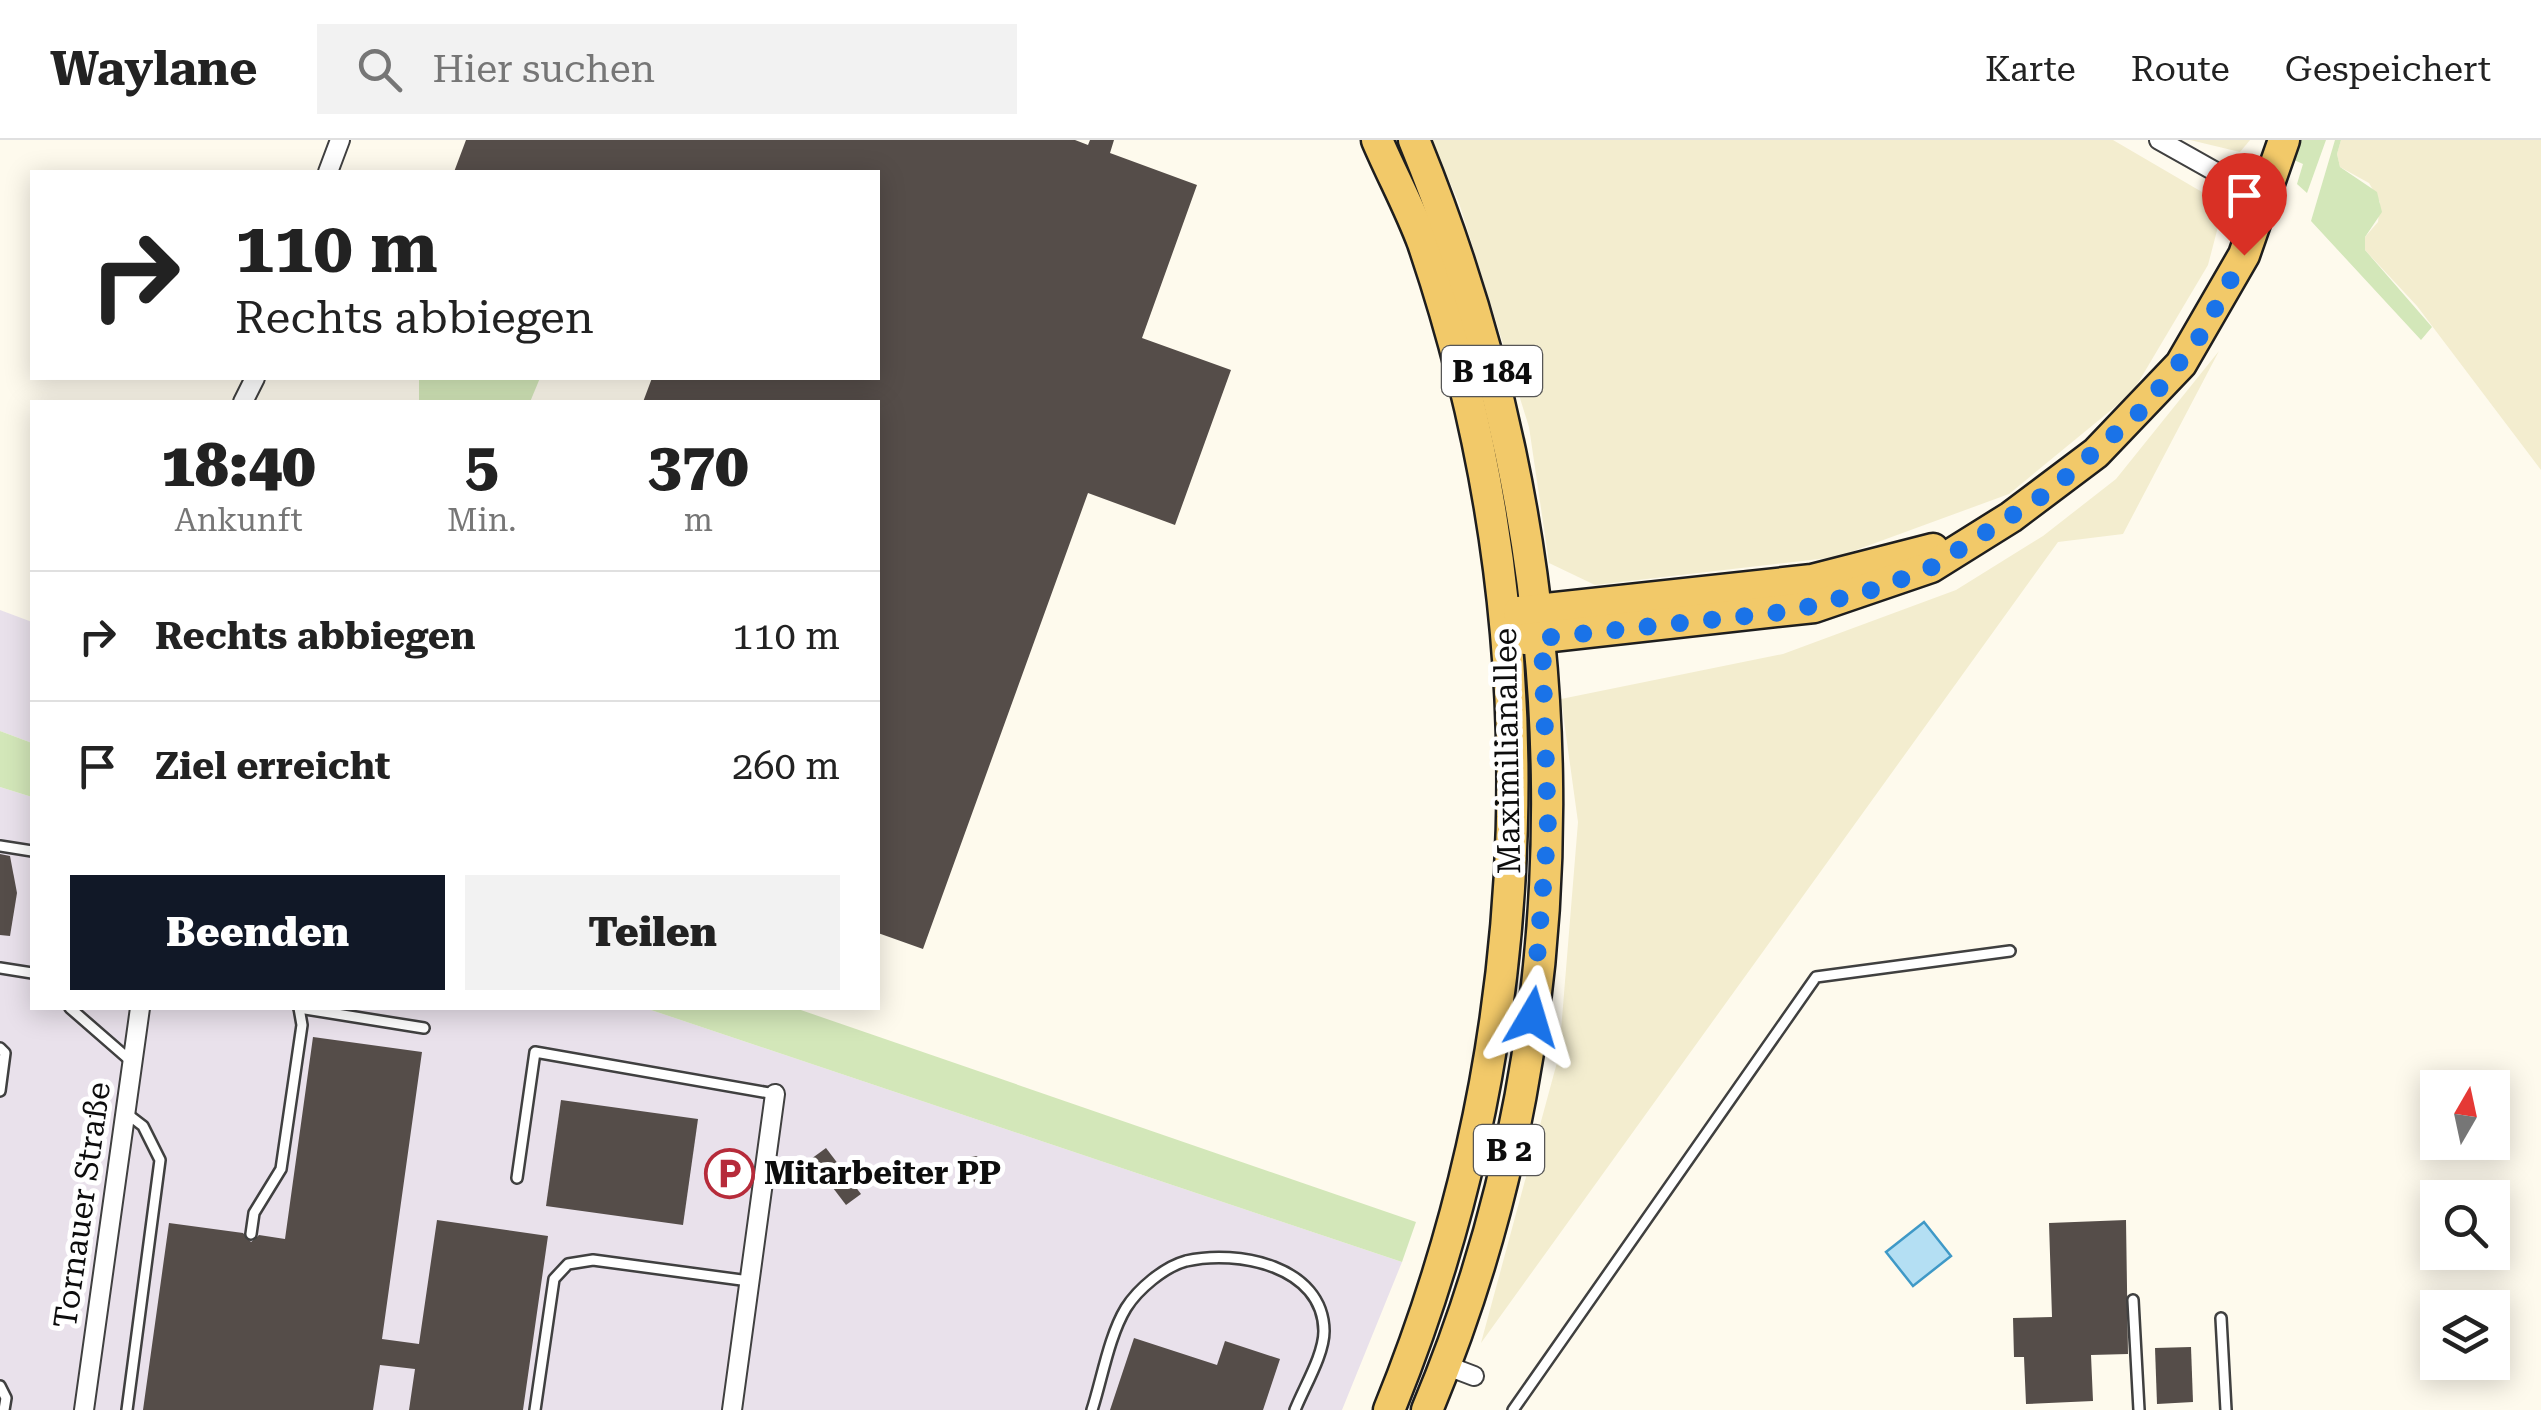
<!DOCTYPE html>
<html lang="de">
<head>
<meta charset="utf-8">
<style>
	:root { --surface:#fff; --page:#f2f2f2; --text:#222; --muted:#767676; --line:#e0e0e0; --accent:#111827 }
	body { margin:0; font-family:"Roboto Serif",serif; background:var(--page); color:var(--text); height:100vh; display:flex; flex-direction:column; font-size:38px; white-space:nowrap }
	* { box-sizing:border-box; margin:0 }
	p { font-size:32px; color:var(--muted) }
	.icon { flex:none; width:55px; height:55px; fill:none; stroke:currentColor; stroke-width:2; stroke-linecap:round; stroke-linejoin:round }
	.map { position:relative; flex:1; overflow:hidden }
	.details { position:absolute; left:30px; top:260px; width:850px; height:610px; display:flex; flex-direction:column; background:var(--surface); border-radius:0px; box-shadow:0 5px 25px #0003 }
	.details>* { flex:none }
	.top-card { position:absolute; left:30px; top:30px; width:850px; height:210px; border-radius:0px; box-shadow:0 5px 25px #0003; background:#fff; color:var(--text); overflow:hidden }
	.needle { width:65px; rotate:9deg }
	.fabs { position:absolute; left:2420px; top:930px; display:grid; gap:20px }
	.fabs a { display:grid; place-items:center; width:90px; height:90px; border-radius:0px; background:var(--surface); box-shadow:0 5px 25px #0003; font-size:50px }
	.pin { position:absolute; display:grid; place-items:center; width:85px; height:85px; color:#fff; margin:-102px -42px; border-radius:50% 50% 50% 0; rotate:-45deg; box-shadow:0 0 10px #0007 }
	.pin .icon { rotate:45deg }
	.me { position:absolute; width:110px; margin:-55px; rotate:7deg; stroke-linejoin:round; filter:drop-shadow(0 0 8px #0008) }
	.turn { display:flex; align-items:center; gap:35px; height:210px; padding:0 40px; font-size:45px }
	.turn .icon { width:130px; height:130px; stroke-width:2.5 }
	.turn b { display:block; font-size:70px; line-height:85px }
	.eta { display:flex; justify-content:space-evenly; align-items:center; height:170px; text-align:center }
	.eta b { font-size:60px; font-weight:800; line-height:70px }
	.primary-button { display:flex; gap:20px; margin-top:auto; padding:20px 40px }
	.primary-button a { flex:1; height:115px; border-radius:0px; background:var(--accent); color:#fff; font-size:40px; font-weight:800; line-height:115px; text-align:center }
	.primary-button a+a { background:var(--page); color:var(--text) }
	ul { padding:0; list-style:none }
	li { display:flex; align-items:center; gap:30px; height:130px; padding:0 40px; border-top:2px solid var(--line) }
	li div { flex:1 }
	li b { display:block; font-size:38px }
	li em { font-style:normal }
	header { display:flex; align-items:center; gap:60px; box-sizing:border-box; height:140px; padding:0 50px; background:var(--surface); border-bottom:2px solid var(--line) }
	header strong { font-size:48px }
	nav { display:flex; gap:55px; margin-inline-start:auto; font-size:35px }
	.search { width:700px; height:90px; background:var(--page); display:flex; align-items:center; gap:25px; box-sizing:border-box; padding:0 35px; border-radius:0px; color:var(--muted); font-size:38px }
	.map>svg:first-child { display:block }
	.industrial { fill:#e9e1eb }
	.farmland { fill:#f3edcf }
	.green { fill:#d3e7b9 }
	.water { fill:#b4dff3; stroke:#3f99c7; stroke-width:2.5 }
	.building { fill:#554d49 }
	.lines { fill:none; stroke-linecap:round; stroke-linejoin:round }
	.lane-casing { stroke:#404040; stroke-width:14 }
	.street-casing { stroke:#404040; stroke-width:22 }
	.primary-casing { stroke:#1e1e1e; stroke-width:35 }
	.lane { stroke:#fff; stroke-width:9 }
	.street { stroke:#fff; stroke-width:18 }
	.primary { stroke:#f2c969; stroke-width:30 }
	.route { stroke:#1a73e8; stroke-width:18; stroke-dasharray:0 32.4 }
	.labels { text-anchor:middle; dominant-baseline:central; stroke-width:10; stroke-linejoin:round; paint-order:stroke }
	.shield { fill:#fff; stroke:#565656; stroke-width:2.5 }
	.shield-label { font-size:30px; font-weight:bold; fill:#0d0d0d }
	.street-label { font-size:32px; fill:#0d0d0d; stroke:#fff }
	.poi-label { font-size:32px; font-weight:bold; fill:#0d0d0d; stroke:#fff; text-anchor:start }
</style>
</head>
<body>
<header>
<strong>Waylane</strong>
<div class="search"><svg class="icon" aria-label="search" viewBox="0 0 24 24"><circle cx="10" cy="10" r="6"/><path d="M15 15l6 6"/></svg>Hier suchen</div>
<nav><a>Karte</a><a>Route</a><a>Gespeichert</a></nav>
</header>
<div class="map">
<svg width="2541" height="1270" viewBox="0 0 2541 1270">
	<rect width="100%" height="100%" fill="#fefaed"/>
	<g class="industrial">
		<path d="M0,470L32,482V603L0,591Z"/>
		<path d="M0,647L32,657V868H645L1402,1122L1342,1270H0Z"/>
	</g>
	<g class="farmland">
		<path d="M1431,0H2113L2202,52L2219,83L2208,125L2132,253L2009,354L1837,417L1595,445L1549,423L1529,287L1459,63Z"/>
		<path d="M2190,0H2250L2240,12Z"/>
		<path d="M2341,0H2541V330L2417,166L2365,110V97L2378,82L2380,62L2369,43L2340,27L2337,14Z"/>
		<path d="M2219,211L2123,394L2058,402L1481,1203L1559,915L1578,682L1561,559L1783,514L1956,450L2043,396L2116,339Z"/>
	</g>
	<g class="green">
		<path d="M2301,0H2326L2307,53L2297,44L2303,24L2294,20Z"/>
		<path d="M2335,0H2341L2337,14L2340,27L2377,52L2382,72L2365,97V110L2432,187L2421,200L2311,81Z"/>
		<path d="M419,238H540L530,262H419Z"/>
		<path d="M0,591L32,603V657L0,647Z"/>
		<path d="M645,868H795L1416,1082L1402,1122Z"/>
	</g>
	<path class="water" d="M1924,1082L1951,1116L1913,1146L1886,1112Z"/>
	<g class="building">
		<path d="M466,0H1075L1088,5L1090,0H1114L1110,13L1197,45L1142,198L1231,230L1175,385L1088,353L923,809L878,793V262H643L652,238H878V32H454Z"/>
		<path d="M0,714L10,716L17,753L10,796L0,795Z"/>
		<path d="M313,897L422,912L382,1199L419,1204L437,1080L548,1096L523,1270H409L415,1229L380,1225L373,1270H143L169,1083L243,1093L251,1102L259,1095L285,1099Z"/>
		<path d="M561,960L698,979L683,1085L546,1066Z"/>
		<path d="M826,1008L861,1054L846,1065L811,1019Z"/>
		<circle cx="974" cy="1029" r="13"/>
		<path d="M2126,1080L2128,1214L2091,1215L2093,1261L2026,1264L2024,1217H2014L2013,1178L2052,1177L2049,1083Z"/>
		<path d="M1134,1198L1217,1225L1225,1201L1280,1219L1263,1270H1110Z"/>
		<path d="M2191,1207L2193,1262L2157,1264L2155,1208Z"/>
	</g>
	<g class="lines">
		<defs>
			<g id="lane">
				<path d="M0,706L32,711"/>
				<path d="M0,828L32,833"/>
				<path d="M70,868L132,922"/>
				<path d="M299,868L424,888"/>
				<path d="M0,908L5,913L0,951"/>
				<path d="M126,973L143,986L160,1020L127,1270"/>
				<path d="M517,1038L535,912L775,954"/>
				<path d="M251,1094L254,1073L281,1029L302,885L299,868"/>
				<path d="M2133,1160L2139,1270"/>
				<path d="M2221,1178L2226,1270"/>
				<path d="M0,1246L6,1258L4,1270"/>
				<path d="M535,1270L554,1139L568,1124L593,1120L749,1141"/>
				<path d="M1092,1270C1102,1239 1109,1196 1126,1168C1138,1149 1164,1127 1186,1121C1238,1109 1323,1126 1324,1191C1324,1215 1304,1247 1295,1270"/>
				<path d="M1513,1270L1816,837L2010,811"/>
			</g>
			<g id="street">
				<path d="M2159,0L2264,59"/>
				<path d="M328,32L340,0"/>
				<path d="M243,262L255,238"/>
				<path d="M1445,1225L1474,1236"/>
				<path d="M84,1270L140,868"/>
				<path d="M732,1270L775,954"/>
			</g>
			<g id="primary">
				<path d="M1377,0C1392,35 1410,68 1423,103C1553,485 1541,897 1389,1270"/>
				<path d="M1414,0C1580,404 1598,863 1427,1270"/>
				<path d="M1519,472L1812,440L1933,409"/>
				<path d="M1525,499L1814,467L1931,427L2011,377L2096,313L2181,224L2244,115L2284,0"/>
			</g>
		</defs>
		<use href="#lane" class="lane-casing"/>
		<use href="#street" class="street-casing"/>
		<use href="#primary" class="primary-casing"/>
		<use href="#lane" class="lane"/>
		<use href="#street" class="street"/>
		<use href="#primary" class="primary"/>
	</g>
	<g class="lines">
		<path class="route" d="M1532,877L1548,689L1542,498L1792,471L1879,448L1932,427L2050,351L2143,269L2201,195L2244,115"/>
	</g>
	<defs>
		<symbol id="parking-ring" viewBox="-11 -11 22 22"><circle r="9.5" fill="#fff" stroke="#b62b3a" stroke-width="1.5"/><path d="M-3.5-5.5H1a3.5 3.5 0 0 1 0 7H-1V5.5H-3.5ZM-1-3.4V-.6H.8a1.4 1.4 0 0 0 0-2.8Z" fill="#b62b3a"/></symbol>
	</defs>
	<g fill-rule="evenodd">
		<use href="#parking-ring" x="702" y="1006" width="55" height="55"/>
	</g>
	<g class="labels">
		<g class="shield">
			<rect x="1442" y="206" width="100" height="50" rx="8"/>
			<rect x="1474" y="985" width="70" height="50" rx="8"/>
		</g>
		<g class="shield-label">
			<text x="1492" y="231">B 184</text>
			<text x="1509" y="1010">B 2</text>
		</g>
		<g class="street-label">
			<text transform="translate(1507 611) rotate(-91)">Maximilianallee</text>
			<text transform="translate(82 1065) rotate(-82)">Tornauer Straße</text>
		</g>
		<g class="poi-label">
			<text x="764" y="1033">Mitarbeiter PP</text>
		</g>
	</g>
</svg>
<div class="fabs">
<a><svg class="needle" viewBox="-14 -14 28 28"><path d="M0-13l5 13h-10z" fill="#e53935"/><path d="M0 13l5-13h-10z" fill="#767676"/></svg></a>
<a><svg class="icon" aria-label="search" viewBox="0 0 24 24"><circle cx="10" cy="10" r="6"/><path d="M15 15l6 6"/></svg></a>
<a><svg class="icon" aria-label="layers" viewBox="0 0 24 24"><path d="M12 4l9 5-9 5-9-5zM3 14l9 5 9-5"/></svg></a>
</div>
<div class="pin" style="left:2244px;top:115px;background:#d93025"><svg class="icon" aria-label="arrive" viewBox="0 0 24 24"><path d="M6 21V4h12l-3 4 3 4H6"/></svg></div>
<svg class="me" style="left:1532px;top:877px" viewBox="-20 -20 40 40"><path d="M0-17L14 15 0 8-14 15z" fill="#1a73e8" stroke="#fff" stroke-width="4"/></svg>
<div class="top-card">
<div class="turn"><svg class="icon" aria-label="right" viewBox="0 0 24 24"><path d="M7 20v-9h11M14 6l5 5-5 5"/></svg><div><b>110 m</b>Rechts abbiegen</div></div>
</div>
<section class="details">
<div class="eta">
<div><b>18:40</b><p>Ankunft</p></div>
<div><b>5</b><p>Min.</p></div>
<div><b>370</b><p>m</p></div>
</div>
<ul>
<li><svg class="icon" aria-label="right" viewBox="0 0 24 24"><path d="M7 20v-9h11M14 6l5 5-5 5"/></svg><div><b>Rechts abbiegen</b></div><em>110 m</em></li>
<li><svg class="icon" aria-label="arrive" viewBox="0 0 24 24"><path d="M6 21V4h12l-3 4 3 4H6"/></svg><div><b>Ziel erreicht</b></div><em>260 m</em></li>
</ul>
<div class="primary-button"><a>Beenden</a><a>Teilen</a></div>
</section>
</div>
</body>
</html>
